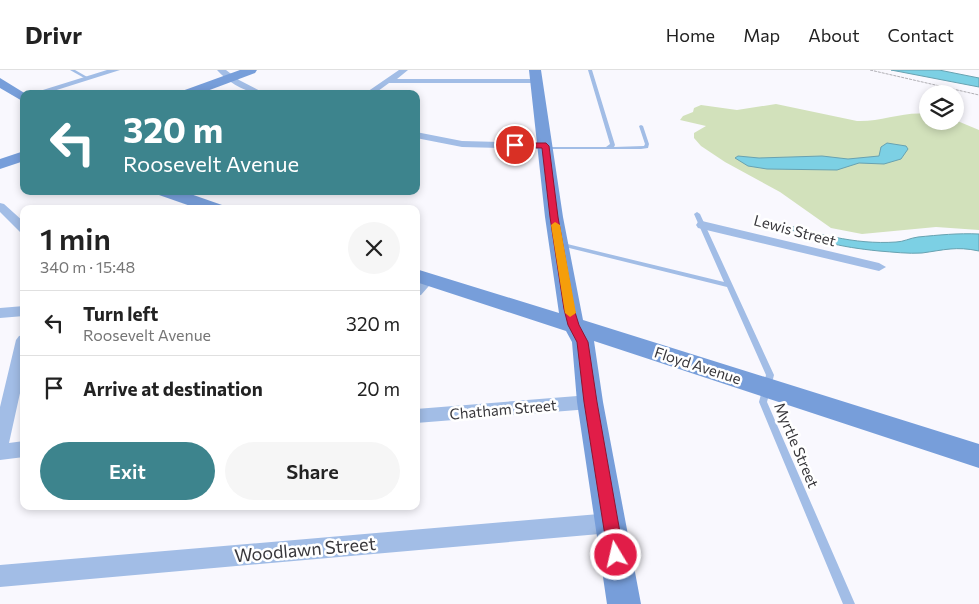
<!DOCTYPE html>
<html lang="en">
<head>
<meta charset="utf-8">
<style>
	:root { --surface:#fff; --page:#f6f6f6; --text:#222; --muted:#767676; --line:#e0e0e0; --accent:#3d848d }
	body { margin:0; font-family:Commissioner,sans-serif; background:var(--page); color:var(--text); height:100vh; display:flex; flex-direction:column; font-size:19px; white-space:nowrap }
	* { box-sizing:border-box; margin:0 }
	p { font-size:16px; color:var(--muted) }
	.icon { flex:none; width:28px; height:28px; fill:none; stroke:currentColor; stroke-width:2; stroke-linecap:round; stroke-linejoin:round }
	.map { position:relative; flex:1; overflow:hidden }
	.panel { position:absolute; left:20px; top:135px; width:400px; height:305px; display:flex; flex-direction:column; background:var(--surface); border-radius:10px; box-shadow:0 2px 8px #0003 }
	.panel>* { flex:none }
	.guide { position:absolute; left:20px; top:20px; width:400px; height:105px; border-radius:10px; box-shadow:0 2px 8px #0003; background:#3d848d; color:#fff; overflow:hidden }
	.controls { position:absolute; left:919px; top:15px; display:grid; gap:10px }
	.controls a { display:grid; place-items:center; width:45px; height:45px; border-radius:50%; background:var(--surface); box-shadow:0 2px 8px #0003; font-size:25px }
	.pin { position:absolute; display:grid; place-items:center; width:42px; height:42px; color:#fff; margin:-21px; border:2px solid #fff; border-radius:50%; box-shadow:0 1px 5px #0007 }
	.me { position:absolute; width:55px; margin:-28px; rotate:351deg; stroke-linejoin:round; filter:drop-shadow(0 0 4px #0008) }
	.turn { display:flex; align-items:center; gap:18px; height:105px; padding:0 20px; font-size:22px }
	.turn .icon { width:65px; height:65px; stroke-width:2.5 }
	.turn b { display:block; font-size:35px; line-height:42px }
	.round { display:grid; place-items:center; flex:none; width:52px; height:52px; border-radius:26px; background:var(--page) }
	.head { display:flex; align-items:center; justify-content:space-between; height:85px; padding:0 20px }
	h1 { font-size:30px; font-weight:600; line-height:38px }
	.primary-button { display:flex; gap:10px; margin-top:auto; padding:10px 20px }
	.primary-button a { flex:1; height:58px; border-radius:30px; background:var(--accent); color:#fff; font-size:20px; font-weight:600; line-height:58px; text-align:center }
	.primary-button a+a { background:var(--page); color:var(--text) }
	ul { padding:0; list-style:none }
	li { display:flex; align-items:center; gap:15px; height:65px; padding:0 20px; border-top:1px solid var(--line) }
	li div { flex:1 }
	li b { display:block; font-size:19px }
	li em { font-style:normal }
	header { display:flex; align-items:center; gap:30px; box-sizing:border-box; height:70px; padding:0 25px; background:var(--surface); border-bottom:1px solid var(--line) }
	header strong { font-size:24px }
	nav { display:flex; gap:28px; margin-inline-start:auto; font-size:18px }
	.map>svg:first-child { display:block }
	.green { fill:#d2e1bb }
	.water { fill:#7cd0e4; stroke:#68a2b1 }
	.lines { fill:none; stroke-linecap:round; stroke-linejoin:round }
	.path { stroke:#b0afb4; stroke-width:1; stroke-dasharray:3 1; stroke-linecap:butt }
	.lane { fill:#a2bde6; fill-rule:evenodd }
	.street { fill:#a2bde6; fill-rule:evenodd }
	.secondary { fill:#779eda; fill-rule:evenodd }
	.route { fill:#e11d48; stroke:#92132f }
	.slow { fill:#f59e0b }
	.labels { text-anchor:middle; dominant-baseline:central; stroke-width:5; stroke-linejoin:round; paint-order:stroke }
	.street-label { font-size:15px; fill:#38373b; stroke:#fff }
	.near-street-label { font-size:18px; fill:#38373b; stroke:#fff }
</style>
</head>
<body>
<header>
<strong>Drivr</strong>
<nav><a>Home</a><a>Map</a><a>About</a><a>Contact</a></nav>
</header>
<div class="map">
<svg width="979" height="534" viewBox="0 0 979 534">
	<rect width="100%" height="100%" fill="#f9f8fe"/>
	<path class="green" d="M776,34L857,51C881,52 904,41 927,44L928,51L955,50L979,60V160L936,157L862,164L831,158L780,122L725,92L701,76L694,68V63L706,56L680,50L683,46L693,42L694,38L701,35L737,40Z"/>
	<g class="water">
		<path d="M891,0H939L979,8V17Z"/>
		<path d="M887,73L906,76L908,79L901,89L884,94L859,93L837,100L767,99L748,96L735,88L738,86L759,88L822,86L848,89L879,86L881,77Z"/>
		<path d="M776,152C815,163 854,175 896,172C903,172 910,168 918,167C939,165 958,163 979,164V181C956,176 944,180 922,183C908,184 893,182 879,181C840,177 811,171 776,152Z"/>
	</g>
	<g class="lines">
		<path class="path" d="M870,0L979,25"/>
		<g class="lane">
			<path d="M70,0H75L89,8L86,9Z"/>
			<path d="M588,0H592L615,75L614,77L644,76L645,74L639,56L641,55L643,56L649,74L648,78L641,79H544V78L546,77H606L610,74Z"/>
			<path d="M697,142L700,144L774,305L767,332L855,534H843L759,332L766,305L727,217L557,175L556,174L559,172L724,212L694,144Z"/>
		</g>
		<g class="street">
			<path d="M107,0H120L44,24H30Z"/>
			<path d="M217,0H226L239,10L266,24C248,24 230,14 217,0Z"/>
			<path d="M399,0H408L397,9H536L540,11L536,13H389L374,24H364Z"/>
			<path d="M416,62L462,71L546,73L551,76L546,79L462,77L416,68Z"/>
			<path d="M0,133L4,134L24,152V163L20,162L0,142Z"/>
			<path d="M702,151L879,193L886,197L879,201L698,158L696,155L698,152Z"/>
			<path d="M428,205L433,206L435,209L421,225L416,226V213L423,206Z"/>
			<path d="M24,236V246L0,248V238Z"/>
			<path d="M24,265V305L9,373L24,371V387L0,390V337L16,270L19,266Z"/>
			<path d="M590,325L596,327L598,332L596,337L590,339L416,353V339Z"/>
			<path d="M611,443L618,446L621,453L618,460L611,463L0,517V495Z"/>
		</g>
		<g class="secondary">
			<path d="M240,0H257L255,3L199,24H181L182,21Z"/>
			<path d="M529,0H541L563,147L583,250L979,374V398L594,271L603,332L641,534H607L577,332L572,272L566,261L416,212V199L559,243L545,147Z"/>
			<path d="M0,8L26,24H24V32L0,18Z"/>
			<path d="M24,81V91L0,99V89Z"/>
			<path d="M157,121H182L222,135L225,139H199L159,125Z"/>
		</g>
	</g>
	<path class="route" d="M515,73H546L549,76L558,147L574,239L579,255L588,272L597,332L624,485L621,491L616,493L610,491L608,485L584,332L577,272L568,255L564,239L550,147L542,78L512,77V74Z"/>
	<path class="slow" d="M555,152L560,155L576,243L570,247L565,243L551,155Z"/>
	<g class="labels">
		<g class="street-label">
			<text transform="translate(795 160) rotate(15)">Lewis Street</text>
			<text transform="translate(698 295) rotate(18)">Floyd Avenue</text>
			<text transform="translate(503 339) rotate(-5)">Chatham Street</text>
			<text transform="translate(797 375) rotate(67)">Myrtle Street</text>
		</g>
		<g class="near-street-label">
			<text transform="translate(305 479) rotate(-5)">Woodlawn Street</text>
		</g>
	</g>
</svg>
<div class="controls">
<a><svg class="icon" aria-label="layers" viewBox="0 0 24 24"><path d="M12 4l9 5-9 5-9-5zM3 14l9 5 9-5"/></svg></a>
</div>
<div class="pin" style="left:515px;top:75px;background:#d93025"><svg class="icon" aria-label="arrive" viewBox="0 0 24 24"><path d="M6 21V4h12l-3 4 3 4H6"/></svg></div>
<svg class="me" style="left:616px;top:485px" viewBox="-20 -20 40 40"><circle r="17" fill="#e11d48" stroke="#fff" stroke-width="3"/><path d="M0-11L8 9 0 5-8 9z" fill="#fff"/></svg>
<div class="guide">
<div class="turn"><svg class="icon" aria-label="left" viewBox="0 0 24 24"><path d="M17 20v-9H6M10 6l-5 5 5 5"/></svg><div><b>320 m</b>Roosevelt Avenue</div></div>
</div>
<section class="panel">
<div class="head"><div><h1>1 min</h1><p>340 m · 15:48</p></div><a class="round"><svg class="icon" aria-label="close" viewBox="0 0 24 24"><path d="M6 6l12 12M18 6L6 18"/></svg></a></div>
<ul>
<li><svg class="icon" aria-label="left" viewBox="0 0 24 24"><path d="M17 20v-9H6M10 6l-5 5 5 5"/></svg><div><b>Turn left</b><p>Roosevelt Avenue</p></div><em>320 m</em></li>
<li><svg class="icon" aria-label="arrive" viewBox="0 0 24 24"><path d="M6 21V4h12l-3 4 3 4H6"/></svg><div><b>Arrive at destination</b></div><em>20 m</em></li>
</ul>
<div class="primary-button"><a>Exit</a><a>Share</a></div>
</section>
</div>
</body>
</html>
